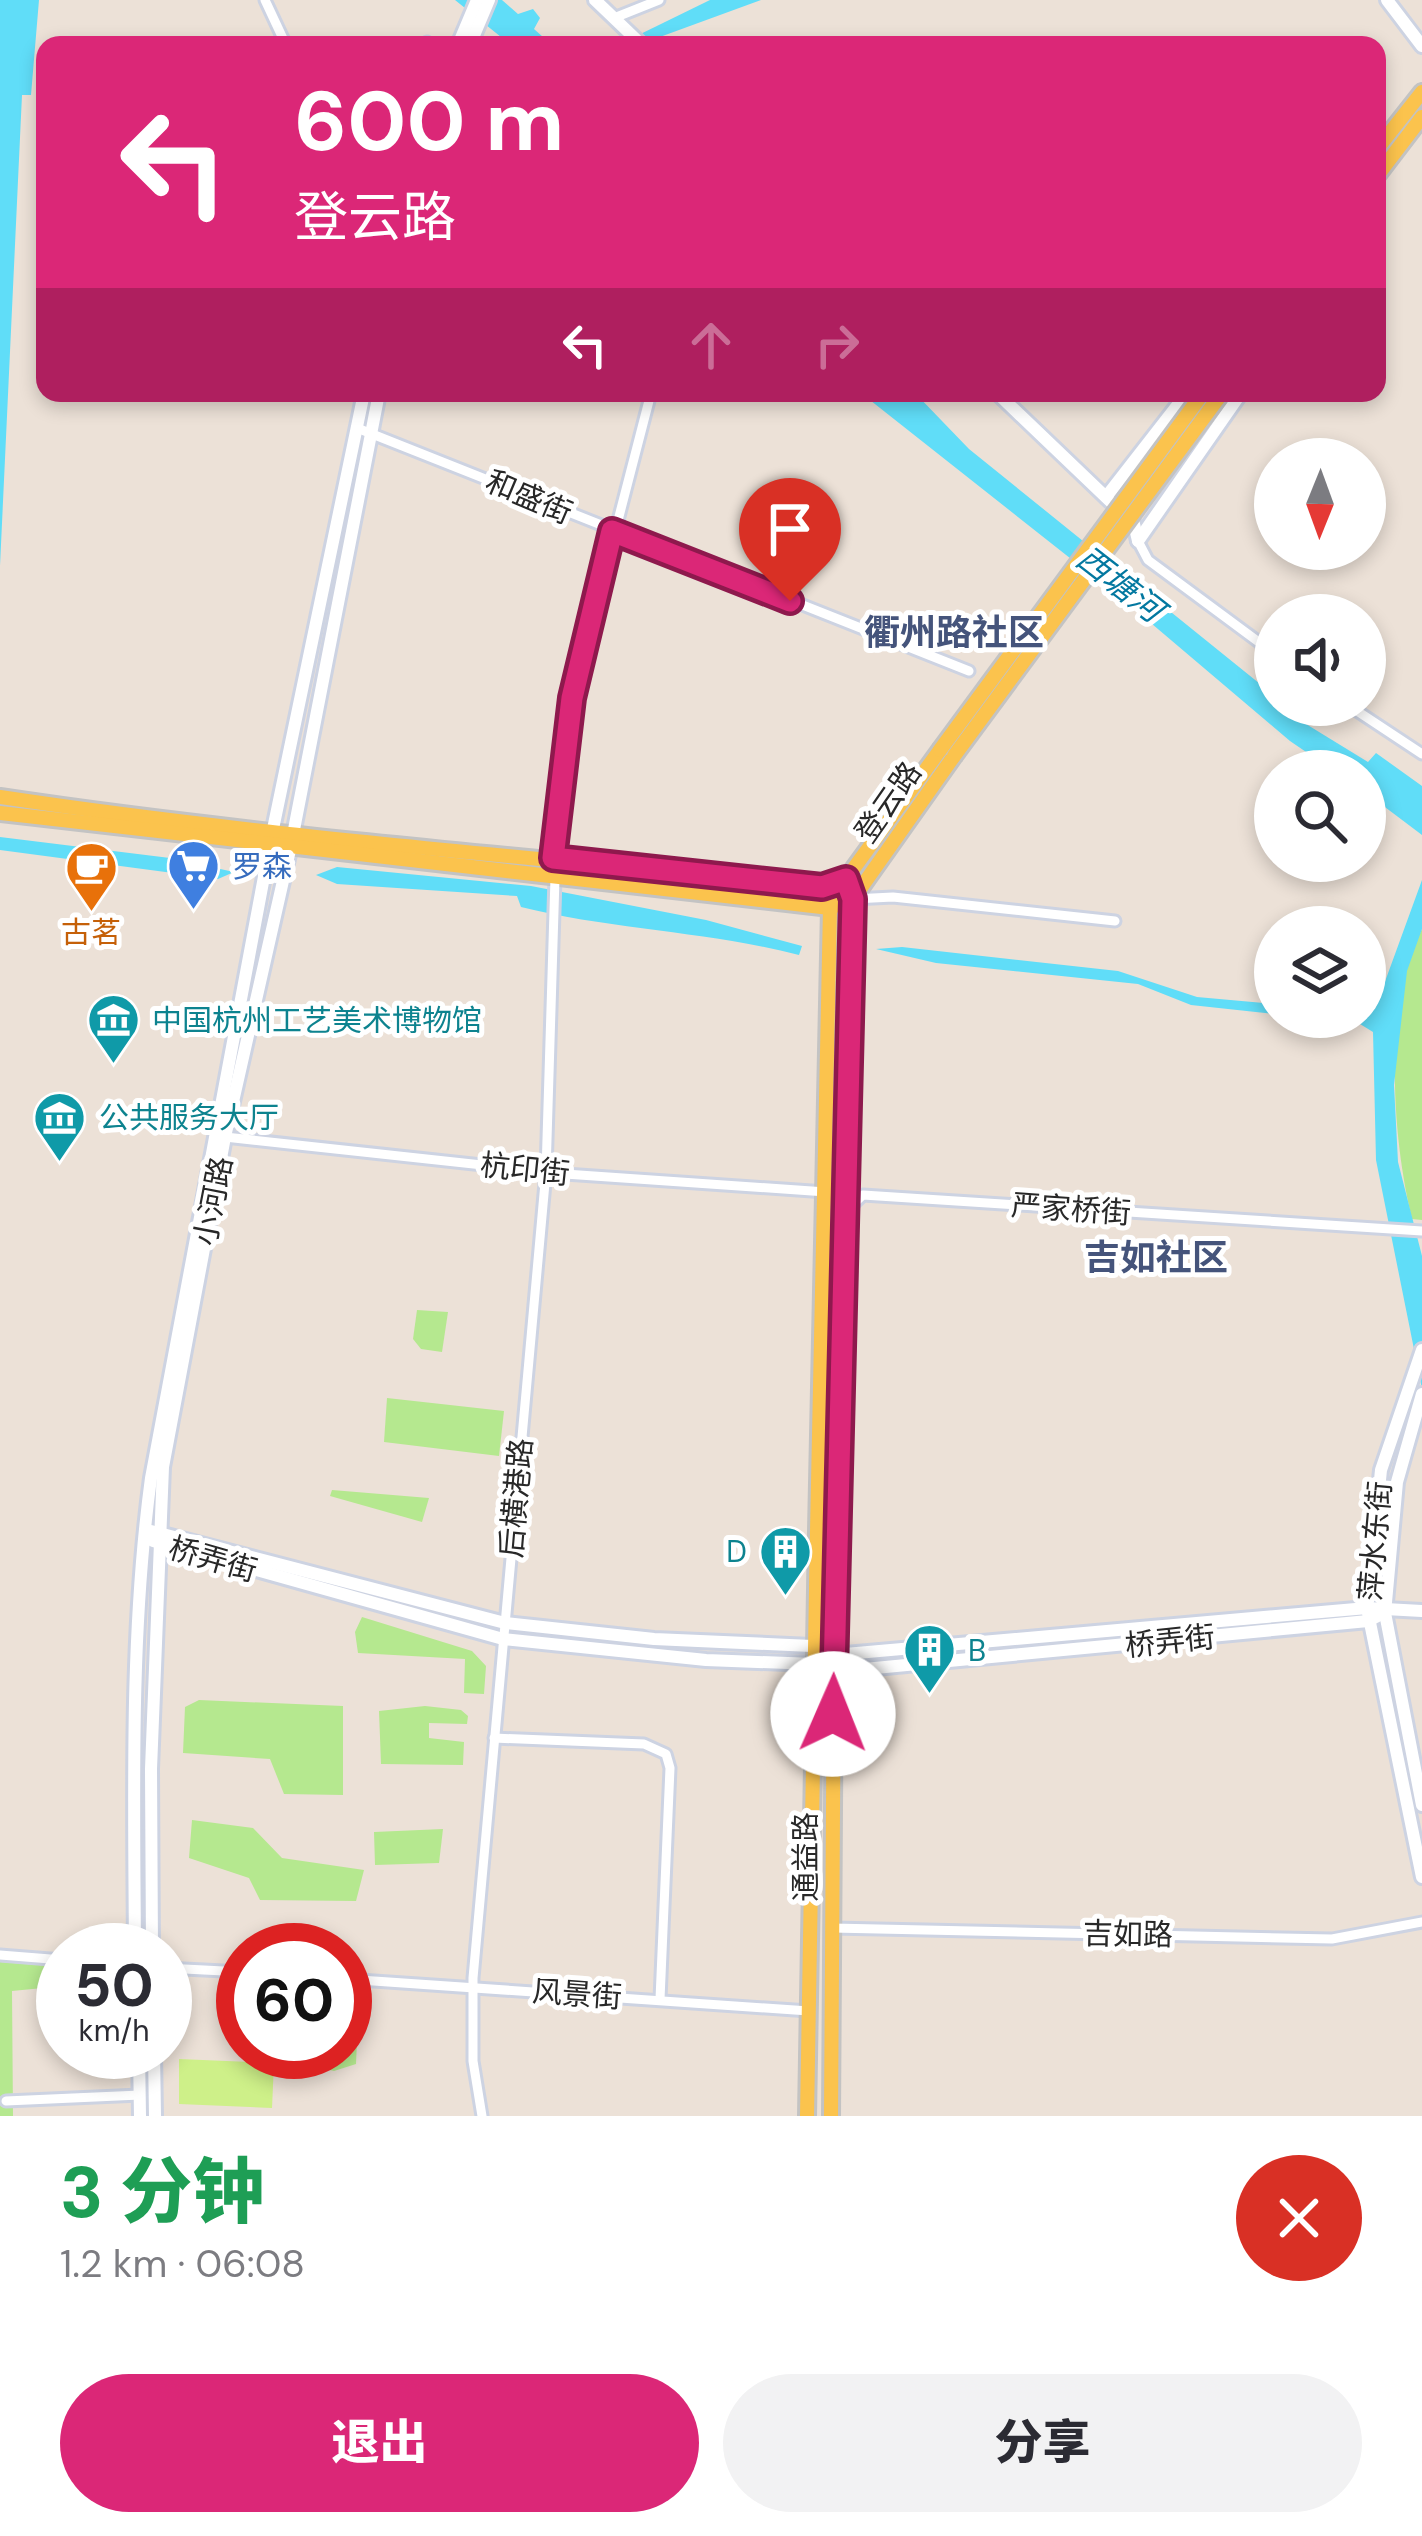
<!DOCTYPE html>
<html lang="zh">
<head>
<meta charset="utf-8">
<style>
	:root { --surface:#fff; --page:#f2f2f3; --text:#2b2b33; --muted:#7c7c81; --accent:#db2777 }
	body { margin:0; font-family:"DM Sans","Noto Sans SC",sans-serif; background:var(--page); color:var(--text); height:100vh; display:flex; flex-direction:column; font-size:45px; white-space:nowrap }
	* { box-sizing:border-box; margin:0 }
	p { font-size:39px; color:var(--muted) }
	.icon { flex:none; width:66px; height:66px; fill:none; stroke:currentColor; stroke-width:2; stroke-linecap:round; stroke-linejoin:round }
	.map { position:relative; height:2116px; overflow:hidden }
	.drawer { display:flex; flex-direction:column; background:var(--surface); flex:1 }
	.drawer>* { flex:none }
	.guide { position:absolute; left:36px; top:36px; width:1350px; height:366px; border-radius:24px; box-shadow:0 6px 18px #0003; background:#db2777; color:#fff; overflow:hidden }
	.needle { width:78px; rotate:181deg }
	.fabs { position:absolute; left:1254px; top:438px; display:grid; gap:24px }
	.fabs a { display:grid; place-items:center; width:132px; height:132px; border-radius:50%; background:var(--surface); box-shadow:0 6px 18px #0003; font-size:60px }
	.speed { position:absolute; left:36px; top:1923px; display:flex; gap:24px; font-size:60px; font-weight:700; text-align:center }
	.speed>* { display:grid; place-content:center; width:156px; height:156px; border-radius:50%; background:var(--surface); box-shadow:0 6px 18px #0003; line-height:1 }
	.speed small { font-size:30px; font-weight:400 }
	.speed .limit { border:18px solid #d22; background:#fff; color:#111 }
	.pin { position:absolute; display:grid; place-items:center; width:102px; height:102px; color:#fff; margin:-123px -51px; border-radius:50% 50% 50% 0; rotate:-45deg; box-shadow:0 0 12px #0007 }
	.pin .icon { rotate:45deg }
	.me { position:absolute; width:132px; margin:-66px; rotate:1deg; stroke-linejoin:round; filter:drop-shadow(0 0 9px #0008) }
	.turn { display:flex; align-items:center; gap:42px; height:252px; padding:0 60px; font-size:54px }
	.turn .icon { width:156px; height:156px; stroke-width:2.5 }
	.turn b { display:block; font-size:84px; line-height:102px }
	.lanes { display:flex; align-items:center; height:114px; padding:0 60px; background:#0003; justify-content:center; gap:60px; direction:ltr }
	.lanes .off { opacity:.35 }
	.round { display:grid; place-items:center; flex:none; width:126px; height:126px; border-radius:63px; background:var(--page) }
	.headline { display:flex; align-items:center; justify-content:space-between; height:204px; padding:0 60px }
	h1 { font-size:72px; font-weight:800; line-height:90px; color:#1e9e55 }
	.primary-button { display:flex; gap:24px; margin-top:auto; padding:24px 60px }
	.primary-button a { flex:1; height:138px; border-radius:72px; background:var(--accent); color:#fff; font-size:48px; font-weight:800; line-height:138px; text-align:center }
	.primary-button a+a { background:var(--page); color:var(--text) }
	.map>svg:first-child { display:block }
	.green { fill:#b5e88f }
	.pitch { fill:#cef089 }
	.water { fill:#60ddf8 }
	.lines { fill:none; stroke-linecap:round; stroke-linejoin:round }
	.street-casing { stroke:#cdd3e2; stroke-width:15 }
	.secondary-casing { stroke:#cdd3e2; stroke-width:18 }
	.primary-casing { stroke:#c3c3c3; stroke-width:20 }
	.street { stroke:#fff; stroke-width:9 }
	.secondary { stroke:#fff; stroke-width:12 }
	.primary { stroke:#fbc34d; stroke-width:14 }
	.primary-bridge-casing { stroke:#c3c3c3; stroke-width:20; stroke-linecap:butt }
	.primary-bridge { stroke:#fbc34d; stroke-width:14 }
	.route-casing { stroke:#8e194d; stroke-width:30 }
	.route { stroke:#db2777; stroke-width:21 }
	.labels { text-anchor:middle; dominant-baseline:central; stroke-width:10; stroke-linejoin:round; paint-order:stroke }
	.street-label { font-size:30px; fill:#282828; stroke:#fff }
	.shop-label { font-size:30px; fill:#366cbe; stroke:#fff; text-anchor:start }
	.food-label { font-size:30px; fill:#c56008; stroke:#fff }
	.culture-label { font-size:30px; fill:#0d838f; stroke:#fff; text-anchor:start }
	.water-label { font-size:33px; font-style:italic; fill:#0378a0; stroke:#fff }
	.quarter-label { font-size:36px; font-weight:bold; fill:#45547b; stroke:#fff }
</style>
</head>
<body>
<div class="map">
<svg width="1422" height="2116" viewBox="0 0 1422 2116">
	<rect width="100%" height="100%" fill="#ece1d7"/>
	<g class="green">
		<path d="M1422,929V1220L1412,1219C1392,1138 1383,1006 1422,929Z"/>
		<path d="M417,1310L448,1312L442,1352L421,1349L413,1339Z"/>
		<path d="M387,1398L504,1411L499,1456L384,1442Z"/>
		<path d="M332,1490L429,1498L422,1522L330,1496Z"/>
		<path d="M362,1617L472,1651L486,1666L484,1694L464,1693L465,1659L358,1653L355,1632Z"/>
		<path d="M199,1700L343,1706V1795L284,1794L270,1759L183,1753L185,1707Z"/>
		<path d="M425,1706L461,1710L468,1716L467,1724L429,1723V1738L464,1742L463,1765L381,1764L379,1711Z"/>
		<path d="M192,1820L253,1828L282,1858L364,1870L356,1901L260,1900L249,1878L189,1858Z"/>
		<path d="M443,1829L439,1863L375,1865L374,1832Z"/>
		<path d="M0,1962L63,1967V1986L12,1991L13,2116H0Z"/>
		<path d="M345,2012L358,2018L356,2064L334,2071L291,2061V2052H345Z"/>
	</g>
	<path class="pitch" d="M179,2059L274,2063L272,2108L179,2104Z"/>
	<g class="water">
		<path d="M0,0H39L31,95H22L0,566Z"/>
		<path d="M455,0H502L518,14L533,9L540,18L534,29L552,45H511Z"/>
		<path d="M710,0H761L638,45H618Z"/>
		<path d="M861,393H915L969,449L1270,692L1275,705L1368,762L1376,753L1422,786V835L1365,792V771H1334L1290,741L1132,607Z"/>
		<path d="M0,837L170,858L234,872L218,879L0,850Z"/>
		<path d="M337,867L531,886L706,920L802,946L799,955C707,931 613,930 521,907L517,896L337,884L316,875Z"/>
		<path d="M1422,880V929L1407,971L1394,1085L1398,1162L1422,1256V1389L1376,1160L1373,1032L1360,1024L1303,1017H1365V1010L1375,1009Z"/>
		<path d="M902,947L1118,971L1197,997L1275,1004V1014L1191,1005L1138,984L936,963L876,949Z"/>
	</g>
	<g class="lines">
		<defs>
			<g id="street">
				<path d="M265,0L286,45"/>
				<path d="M614,18L659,0"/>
				<path d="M425,45L427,42"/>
				<path d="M1020,45L1021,44"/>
				<path d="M357,428L969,671"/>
				<path d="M1138,541L1148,560L1275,654"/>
				<path d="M1348,705L1422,754"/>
				<path d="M553,858L572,698L651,393"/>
				<path d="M853,899L893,897L1115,921"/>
				<path d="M225,1137L565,1174L826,1192"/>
				<path d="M847,1210L863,1195L1422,1231"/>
				<path d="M494,1738L644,1744L666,1754L670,1768L660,1999"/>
				<path d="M832,1928L1332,1939L1422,1922"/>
				<path d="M0,1955L63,1960"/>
				<path d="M165,1968L243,1972"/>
				<path d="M345,1979L809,2011"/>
				<path d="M6,2101L140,2095"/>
				<path d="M482,2116L473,2061V1978L546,1172L555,878"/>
			</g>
			<g id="secondary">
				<path d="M595,0L642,45"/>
				<path d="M1387,0L1422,46"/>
				<path d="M458,45L477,0"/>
				<path d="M470,45L489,0"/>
				<path d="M997,393L1134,524L1138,541"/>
				<path d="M1106,497L1187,393"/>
				<path d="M1138,541L1241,393"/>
				<path d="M1422,1350L1381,1470L1367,1608L1422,1877"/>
				<path d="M1422,1394L1397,1482L1385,1613L1422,1805"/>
				<path d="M151,1531L505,1623L654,1639L812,1646L834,1655L1367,1608L1422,1611"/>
				<path d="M153,1541L503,1639L706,1660L814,1664L833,1672L1368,1621L1384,1613"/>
				<path d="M135,1950C134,1794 130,1633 151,1478L273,829L364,393"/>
				<path d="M152,1950L151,1769L163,1467L225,1137L290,850L379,393"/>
				<path d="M139,2052L140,2116"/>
				<path d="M154,2052L155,2116"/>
			</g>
			<g id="primary">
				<path d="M1377,149L1422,92"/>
				<path d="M1377,176L1422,117"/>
				<path d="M0,797C272,838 548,858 822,887L846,879L940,750"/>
				<path d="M0,813L830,908L853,899L954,756"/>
				<path d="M807,2116C813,1713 821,1311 830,908L822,887"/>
				<path d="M831,2116L834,1655L853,899L846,879"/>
			</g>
		</defs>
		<use href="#street" class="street-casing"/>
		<use href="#secondary" class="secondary-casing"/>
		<use href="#primary" class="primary-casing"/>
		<use href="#street" class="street"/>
		<use href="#secondary" class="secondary"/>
		<use href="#primary" class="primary"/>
		<defs>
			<g id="primary-bridge">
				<path d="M940,750L1203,393"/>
				<path d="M954,756L1222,393"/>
			</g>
		</defs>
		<use href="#primary-bridge" class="primary-bridge-casing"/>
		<use href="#primary-bridge" class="primary-bridge"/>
	</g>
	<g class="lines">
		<defs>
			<path id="route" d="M790,601L612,531L572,698L553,858L822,887L846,879L853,899L833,1714"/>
		</defs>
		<use href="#route" class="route-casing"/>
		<use href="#route" class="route"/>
	</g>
	<defs>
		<symbol id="supermarket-pin" viewBox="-11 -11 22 30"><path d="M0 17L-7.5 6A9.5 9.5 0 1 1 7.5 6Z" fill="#3f7fe0" stroke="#fff"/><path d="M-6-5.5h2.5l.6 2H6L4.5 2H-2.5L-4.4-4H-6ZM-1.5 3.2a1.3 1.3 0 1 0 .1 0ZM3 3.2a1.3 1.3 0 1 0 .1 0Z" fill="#fff"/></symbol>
		<symbol id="cafe-pin" viewBox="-11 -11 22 30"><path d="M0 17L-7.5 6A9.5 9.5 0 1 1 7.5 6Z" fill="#e8710a" stroke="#fff"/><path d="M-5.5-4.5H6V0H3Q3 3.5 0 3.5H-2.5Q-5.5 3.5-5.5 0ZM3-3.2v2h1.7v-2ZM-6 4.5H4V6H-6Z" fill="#fff"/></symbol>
		<symbol id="museum-pin" viewBox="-11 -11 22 30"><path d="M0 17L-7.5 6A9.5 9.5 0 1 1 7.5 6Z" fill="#0f9aa8" stroke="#fff"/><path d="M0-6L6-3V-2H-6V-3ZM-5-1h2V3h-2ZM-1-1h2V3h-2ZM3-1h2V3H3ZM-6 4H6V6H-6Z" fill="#fff"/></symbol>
		<symbol id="building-pin" viewBox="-11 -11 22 30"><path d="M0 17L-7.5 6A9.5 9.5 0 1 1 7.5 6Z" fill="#0f9aa8" stroke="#fff"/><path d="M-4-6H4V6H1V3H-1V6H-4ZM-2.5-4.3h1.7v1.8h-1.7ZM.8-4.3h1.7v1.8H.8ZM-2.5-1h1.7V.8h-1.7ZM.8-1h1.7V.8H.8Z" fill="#fff"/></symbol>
	</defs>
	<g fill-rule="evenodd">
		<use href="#supermarket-pin" x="164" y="836" width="59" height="81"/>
		<use href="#cafe-pin" x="62" y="838" width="59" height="81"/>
		<use href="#museum-pin" x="84" y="990" width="59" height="81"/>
		<use href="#museum-pin" x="30" y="1088" width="59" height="81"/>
		<use href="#building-pin" x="756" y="1522" width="59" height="81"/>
		<use href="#building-pin" x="900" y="1620" width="59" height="81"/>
	</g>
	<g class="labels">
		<g class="street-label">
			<text transform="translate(529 497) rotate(23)">和盛街</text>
			<text transform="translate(888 802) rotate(-55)">登云路</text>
			<text transform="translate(525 1169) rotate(6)">杭印街</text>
			<text transform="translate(213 1201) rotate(-79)">小河路</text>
			<text transform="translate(1071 1209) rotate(4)">严家桥街</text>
			<text transform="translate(516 1498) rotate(-85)">后横港路</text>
			<text transform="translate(1375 1541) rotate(-85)">萍水东街</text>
			<text transform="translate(213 1559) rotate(16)">桥弄街</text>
			<text transform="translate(1170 1641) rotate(-6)">桥弄街</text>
			<text transform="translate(805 1857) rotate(-90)">通益路</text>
			<text transform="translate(1128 1934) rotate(1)">吉如路</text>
			<text transform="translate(577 1994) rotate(4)">风景街</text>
		</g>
		<g class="shop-label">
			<text x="232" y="866">罗森</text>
		</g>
		<g class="food-label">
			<text x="91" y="932">古茗</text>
		</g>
		<g class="culture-label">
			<text x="152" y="1020">中国杭州工艺美术博物馆</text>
			<text x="99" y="1117">公共服务大厅</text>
			<text x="747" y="1551" text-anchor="end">D</text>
			<text x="968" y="1650">B</text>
		</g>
		<g class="water-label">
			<text transform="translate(1120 584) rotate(38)">西塘河</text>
		</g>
		<g class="quarter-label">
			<text x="954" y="632">衢州路社区</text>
			<text x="1156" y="1257">吉如社区</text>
		</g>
	</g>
</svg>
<div class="fabs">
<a><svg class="needle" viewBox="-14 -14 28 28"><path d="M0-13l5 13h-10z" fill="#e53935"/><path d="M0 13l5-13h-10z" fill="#7c7c81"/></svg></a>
<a><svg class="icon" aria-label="sound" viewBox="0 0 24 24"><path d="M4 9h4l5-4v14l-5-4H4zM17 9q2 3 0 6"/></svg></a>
<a><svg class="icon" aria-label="search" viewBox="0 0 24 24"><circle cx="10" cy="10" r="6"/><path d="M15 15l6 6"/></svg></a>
<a><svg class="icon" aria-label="layers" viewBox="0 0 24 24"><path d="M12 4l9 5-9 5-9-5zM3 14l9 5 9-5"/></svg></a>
</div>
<div class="speed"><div>50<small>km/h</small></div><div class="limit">60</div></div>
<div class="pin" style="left:790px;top:601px;background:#d93025"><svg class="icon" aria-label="arrive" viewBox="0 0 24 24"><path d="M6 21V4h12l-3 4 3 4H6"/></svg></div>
<svg class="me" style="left:833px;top:1714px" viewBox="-20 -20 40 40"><circle r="19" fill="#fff"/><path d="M0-13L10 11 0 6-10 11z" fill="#db2777"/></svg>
<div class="guide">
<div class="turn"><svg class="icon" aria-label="left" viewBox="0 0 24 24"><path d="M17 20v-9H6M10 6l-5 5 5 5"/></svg><div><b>600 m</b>登云路</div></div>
<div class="lanes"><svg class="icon" aria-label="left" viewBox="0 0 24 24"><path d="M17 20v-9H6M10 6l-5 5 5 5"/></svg><svg class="icon off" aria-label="ahead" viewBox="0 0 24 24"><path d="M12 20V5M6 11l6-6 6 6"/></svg><svg class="icon off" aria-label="right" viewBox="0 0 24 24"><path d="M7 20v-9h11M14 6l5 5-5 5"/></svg></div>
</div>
</div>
<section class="drawer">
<div class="headline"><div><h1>3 分钟</h1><p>1.2 km · 06:08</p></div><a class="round" style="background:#d93025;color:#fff"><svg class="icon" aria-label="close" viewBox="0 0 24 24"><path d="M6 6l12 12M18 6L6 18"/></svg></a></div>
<div class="primary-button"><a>退出</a><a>分享</a></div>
</section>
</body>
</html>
